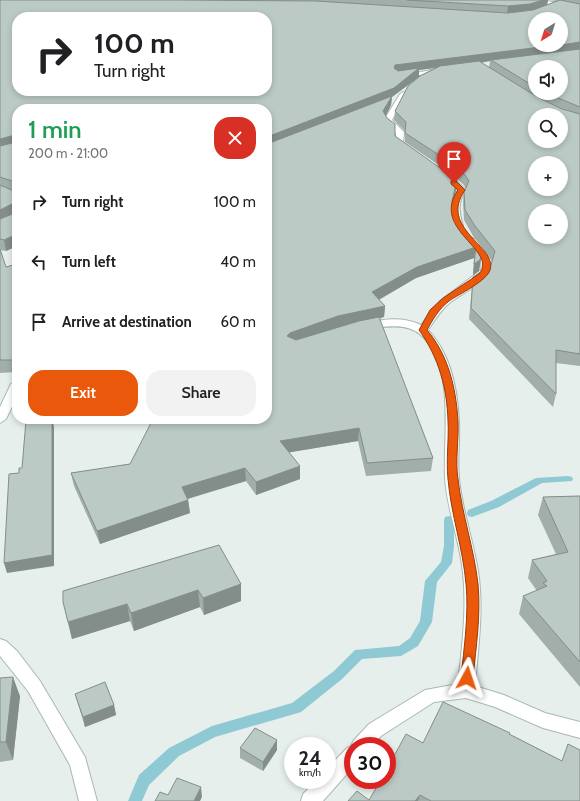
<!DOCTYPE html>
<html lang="en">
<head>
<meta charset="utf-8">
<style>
	:root { --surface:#fff; --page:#f2f2f2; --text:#202124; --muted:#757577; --accent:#ea580c }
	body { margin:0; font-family:Cabin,sans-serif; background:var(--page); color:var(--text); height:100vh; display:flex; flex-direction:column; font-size:15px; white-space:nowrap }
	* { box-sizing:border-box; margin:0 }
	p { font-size:13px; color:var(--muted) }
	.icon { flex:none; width:22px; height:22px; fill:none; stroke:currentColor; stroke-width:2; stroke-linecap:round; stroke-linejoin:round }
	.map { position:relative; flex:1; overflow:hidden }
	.drawer { position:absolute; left:12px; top:104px; width:260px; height:320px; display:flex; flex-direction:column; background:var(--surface); border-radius:16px; box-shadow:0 2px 6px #0003 }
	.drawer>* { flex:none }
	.top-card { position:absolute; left:12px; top:12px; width:260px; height:84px; border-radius:16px; box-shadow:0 2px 6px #0003; background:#fff; color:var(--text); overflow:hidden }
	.needle { width:26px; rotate:218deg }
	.tools { position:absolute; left:528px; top:12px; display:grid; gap:8px }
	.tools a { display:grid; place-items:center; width:40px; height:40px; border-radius:50%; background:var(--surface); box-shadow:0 2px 6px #0003; font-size:20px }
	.speed { position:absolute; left:284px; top:737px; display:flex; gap:8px; font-size:20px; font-weight:700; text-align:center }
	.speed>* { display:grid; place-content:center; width:52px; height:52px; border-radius:50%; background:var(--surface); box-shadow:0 2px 6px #0003; line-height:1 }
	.speed small { font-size:10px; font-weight:400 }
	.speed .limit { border:6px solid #d22; background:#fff; color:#111 }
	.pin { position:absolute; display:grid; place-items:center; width:34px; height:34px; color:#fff; margin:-41px -17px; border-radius:50% 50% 50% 0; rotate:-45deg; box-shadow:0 0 4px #0007 }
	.pin .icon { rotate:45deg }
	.me { position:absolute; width:44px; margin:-22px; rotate:5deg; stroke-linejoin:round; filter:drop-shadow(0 0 3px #0008) }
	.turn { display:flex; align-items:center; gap:14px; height:84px; padding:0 16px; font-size:18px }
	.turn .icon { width:52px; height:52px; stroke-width:2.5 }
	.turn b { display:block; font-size:28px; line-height:34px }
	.round { display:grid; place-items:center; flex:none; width:42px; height:42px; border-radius:16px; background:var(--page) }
	.overview { display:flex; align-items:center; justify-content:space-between; height:68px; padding:0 16px }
	h1 { font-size:24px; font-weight:600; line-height:30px; color:#1e9e55 }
	.button { display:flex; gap:8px; margin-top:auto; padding:8px 16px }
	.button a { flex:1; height:46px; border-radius:16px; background:var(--accent); color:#fff; font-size:16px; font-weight:600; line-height:46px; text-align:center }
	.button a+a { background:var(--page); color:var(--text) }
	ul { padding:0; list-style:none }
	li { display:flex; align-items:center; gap:12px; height:60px; padding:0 16px }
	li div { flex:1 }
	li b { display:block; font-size:15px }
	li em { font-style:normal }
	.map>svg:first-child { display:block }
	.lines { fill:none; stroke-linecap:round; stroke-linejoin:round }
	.stream { fill:#8ec9d4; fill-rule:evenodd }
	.minor-casing { stroke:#a8b8b2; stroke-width:2 }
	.tertiary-casing { stroke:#a8b8b2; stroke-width:2 }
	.minor { fill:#fff; fill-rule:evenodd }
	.tertiary { fill:#fff; fill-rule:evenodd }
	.wall { fill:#a1aea9; fill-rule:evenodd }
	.shaded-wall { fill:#838d89 }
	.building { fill:#bbcac4; stroke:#838d89; fill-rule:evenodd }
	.route { fill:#ea580c; stroke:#983908 }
</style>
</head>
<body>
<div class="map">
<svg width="580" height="801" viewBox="0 0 580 801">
	<rect width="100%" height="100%" fill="#e6efeb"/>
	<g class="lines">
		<g class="stream">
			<path d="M568,476L572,477L573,479L572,481L542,483L499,507L472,517L468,516L467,513L468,510L491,501L536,478Z"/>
			<path d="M449,516L453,517L454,520V546L452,563L437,582L432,622L418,646L401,656L362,659L342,679L301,712L215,737L179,756L149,785L142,801H128L139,775L169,748L212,726L292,703L334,671L355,650L399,646L410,638L420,621L425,581L441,562L444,546V520L445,517Z"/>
		</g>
		<defs>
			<g id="minor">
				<path d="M442,68L445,70L444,71L403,78L400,76Z"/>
				<path d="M403,92L406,94L392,120L404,132L403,143L411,150L407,152L396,146V133L387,126L384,120L400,94Z"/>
				<path d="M441,172H447L466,190C457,203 459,211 463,226L462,228H456C448,214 449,203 458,190L441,176Z"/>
				<path d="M472,238L475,239C482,246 494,257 492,268C490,280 457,296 447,305C439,313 434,321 428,330C451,354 458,392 459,423C460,442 457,460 459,478C462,510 473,539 478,571C484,609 478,648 475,686L504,695L545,713L580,722V738L543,728L495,707L466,698L434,702L381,736L372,746H353V767L323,801H301L303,794L317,780H327V769L347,748L351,746L354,740L369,724L425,690L458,684C462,647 467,610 463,573C460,541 447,510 445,478C443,435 455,375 425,339C405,315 368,334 362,326L363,324C383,319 402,316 421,325L440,301L481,270C484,258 474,250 467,241Z"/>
				<path d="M17,380V396L6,419L0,423V407L11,384Z"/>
				<path d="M0,639L6,641L17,651L40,681L85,757L97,801H79L70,765L28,691L0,656Z"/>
			</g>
			<path id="tertiary" d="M526,0H539L580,6V10Z"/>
		</defs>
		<use href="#minor" class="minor-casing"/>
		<use href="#tertiary" class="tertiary-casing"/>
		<use href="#minor" class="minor"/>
		<use href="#tertiary" class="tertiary"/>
	</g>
	<g class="wall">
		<path d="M0,0H548L547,5L557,1L549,0H580V366L556,363V394L553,407L469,319L472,288L473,277L491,265L492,261L473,236L464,220L463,203L464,192L466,189L464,185L449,172L405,142V131L394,120L395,111L418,77L392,97L391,105L386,116L395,136L456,190L453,204L454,211L463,228L482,251L479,271L473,275L474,258L416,278L379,300L385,306L384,317L379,319L433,458L431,471L366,476L358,441L289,452L300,479L256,495L246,481L188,499L190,513L100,544L74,486L71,473L130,464L267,419V109H17V246L6,251L0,250L6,267L17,264V372L0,373ZM490,61L489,68L481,63ZM535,67L561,93H535ZM435,68L419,76V70Z"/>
		<path d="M580,496V687L519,614L523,596L537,591L528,578L532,560L556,554L538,515L543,497Z"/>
		<path d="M241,584V601L204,615L200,607L134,631L130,621L72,639L63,602Z"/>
		<path d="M0,678L20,696L13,760L0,762Z"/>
		<path d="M75,694L114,705L116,715L85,727Z"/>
		<path d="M509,734L562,761L580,801H348L369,800L423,743Z"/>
		<path d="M240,748L277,750L263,771L240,758Z"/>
	</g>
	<g class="shaded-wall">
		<path d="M543,0H548L547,5L529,12L507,14L508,6Z"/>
		<path d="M580,42V50L491,60L490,61L419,70V77L392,97L391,105L383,121L267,146V137L395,74L394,68L395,65Z"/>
		<path d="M15,135L17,145L0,150V139Z"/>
		<path d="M457,180L456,190L451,212L452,201Z"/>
		<path d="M14,203L16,214L0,221V210Z"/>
		<path d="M17,234V246L6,251L4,240Z"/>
		<path d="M476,247L474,258L416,278L371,304L372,292L417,267Z"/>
		<path d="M482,251L479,271L473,275L474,264Z"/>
		<path d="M385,306L384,317L338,328L290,345L287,336L290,333L338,316Z"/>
		<path d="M17,354V369L15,360Z"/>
		<path d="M52,419L54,427V566L7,573L4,563Z"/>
		<path d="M98,419H122L98,424Z"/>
		<path d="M359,428L358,441L280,454V441Z"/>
		<path d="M300,466V479L256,495V482Z"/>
		<path d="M245,468L246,481L183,500L182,487Z"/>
		<path d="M188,500L190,513L100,544L97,531Z"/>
		<path d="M241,584V601L204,615L203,598Z"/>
		<path d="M198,590L200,607L134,631L131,613Z"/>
		<path d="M127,604L130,621L72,639L68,622Z"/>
		<path d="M13,677L20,696L13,760L6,742Z"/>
		<path d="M114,705L116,715L85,727L83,717Z"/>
		<path d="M277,740V750L263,771V762Z"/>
		<path d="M201,787L202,797L200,801H194Z"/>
		<path d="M420,795L418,801H415Z"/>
	</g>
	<g class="building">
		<path d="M0,0H176L316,1L508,13L533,10L560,0L580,4V42L561,45V19H535V45H557L395,65L394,68L398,71L419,68L394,88L267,137V109H17V234L4,240L0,239V219L15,213L16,203H14L0,210V185L14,191L16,190L15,182L0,177V146L16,142L17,136L15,135L0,139ZM17,17H267V91H17Z"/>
		<path d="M407,0H543L530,4L508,6Z"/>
		<path d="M580,49V107L546,93H561V67H535V87L491,60Z"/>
		<path d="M479,61L539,98L562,109L580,114V354L556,350V394L471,308L473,277L491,265L495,251L475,226L465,210L464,192L469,181L465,175L450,162L405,133L406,122L395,111L408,86L420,76L440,66ZM535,115H561V141H535ZM535,163H561V189H535ZM535,211H561V237H535Z"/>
		<path d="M392,96L383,111L387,118L395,124V136L457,180L452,201L454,211L463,228L482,251L480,260L474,264L476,247L417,267L372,292L385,306L338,316L290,333L287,336L296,340L359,321L379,317L433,458L367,463L359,428L280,441L300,466L256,482L245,468L182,487L188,500L97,531L71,473L130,464L153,419H267V144Z"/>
		<path d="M0,249L6,267L17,264V354L15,360H0Z"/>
		<path d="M38,419H52V555L4,563L9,474L19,473V468H22L26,420Z"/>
		<path d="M580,496V662L523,596L547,586L543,583L547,581L532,560L568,552L543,497Z"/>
		<path d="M219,545L241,584L203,598L198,590L131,613L127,604L68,622L63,602V591Z"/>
		<path d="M13,677L6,742H0V678Z"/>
		<path d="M105,682L114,705L83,717L75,694Z"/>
		<path d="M443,702L510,733L509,734L562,761L568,744L580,750V801H431L420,795L415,801H348L357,791L369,800L381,780H387V769L406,734L423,743Z"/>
		<path d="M255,728L277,740L263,762L240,748Z"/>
		<path d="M177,778L201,787L194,801H155L160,792L168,795Z"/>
	</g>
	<path class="route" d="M451,181H456L465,190C438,229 498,246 490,270C487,281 459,294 449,301C439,309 433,319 427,330C449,356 456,389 458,421C459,440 455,460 458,479C462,515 474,548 478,584C481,615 476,647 473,678L472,682L467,684L463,682L461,678C464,647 469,615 466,584C463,548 451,515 448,479C446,460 449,440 448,421C447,388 439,358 419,330L430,310L443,298L479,274C499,250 430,230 458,190L451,184Z"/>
</svg>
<div class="tools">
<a><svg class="needle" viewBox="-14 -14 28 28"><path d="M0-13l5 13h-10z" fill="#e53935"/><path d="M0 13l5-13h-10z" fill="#757577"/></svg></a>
<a><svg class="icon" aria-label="sound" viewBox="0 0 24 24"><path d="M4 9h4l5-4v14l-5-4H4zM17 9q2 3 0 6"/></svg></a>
<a><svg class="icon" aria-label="search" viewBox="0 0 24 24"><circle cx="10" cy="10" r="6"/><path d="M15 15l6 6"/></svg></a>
<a>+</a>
<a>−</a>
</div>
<div class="speed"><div>24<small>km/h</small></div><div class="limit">30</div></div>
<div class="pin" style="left:454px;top:183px;background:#d93025"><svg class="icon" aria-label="arrive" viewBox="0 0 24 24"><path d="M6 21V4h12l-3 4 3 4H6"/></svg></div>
<svg class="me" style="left:467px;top:678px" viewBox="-20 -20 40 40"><path d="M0-17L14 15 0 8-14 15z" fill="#ea580c" stroke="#fff" stroke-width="4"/></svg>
<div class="top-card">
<div class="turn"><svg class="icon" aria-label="right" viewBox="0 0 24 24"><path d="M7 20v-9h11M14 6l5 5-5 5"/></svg><div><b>100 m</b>Turn right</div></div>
</div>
<section class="drawer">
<div class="overview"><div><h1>1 min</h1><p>200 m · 21:00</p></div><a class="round" style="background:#d93025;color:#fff"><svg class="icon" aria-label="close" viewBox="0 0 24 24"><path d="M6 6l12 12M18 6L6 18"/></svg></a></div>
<ul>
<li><svg class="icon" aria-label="right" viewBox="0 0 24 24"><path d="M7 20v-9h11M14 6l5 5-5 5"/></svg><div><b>Turn right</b></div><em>100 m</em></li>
<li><svg class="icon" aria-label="left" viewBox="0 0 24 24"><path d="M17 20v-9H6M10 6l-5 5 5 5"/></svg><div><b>Turn left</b></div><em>40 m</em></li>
<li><svg class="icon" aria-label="arrive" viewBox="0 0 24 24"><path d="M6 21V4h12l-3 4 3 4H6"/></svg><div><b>Arrive at destination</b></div><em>60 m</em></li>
</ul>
<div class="button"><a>Exit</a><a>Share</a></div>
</section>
</div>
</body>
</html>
